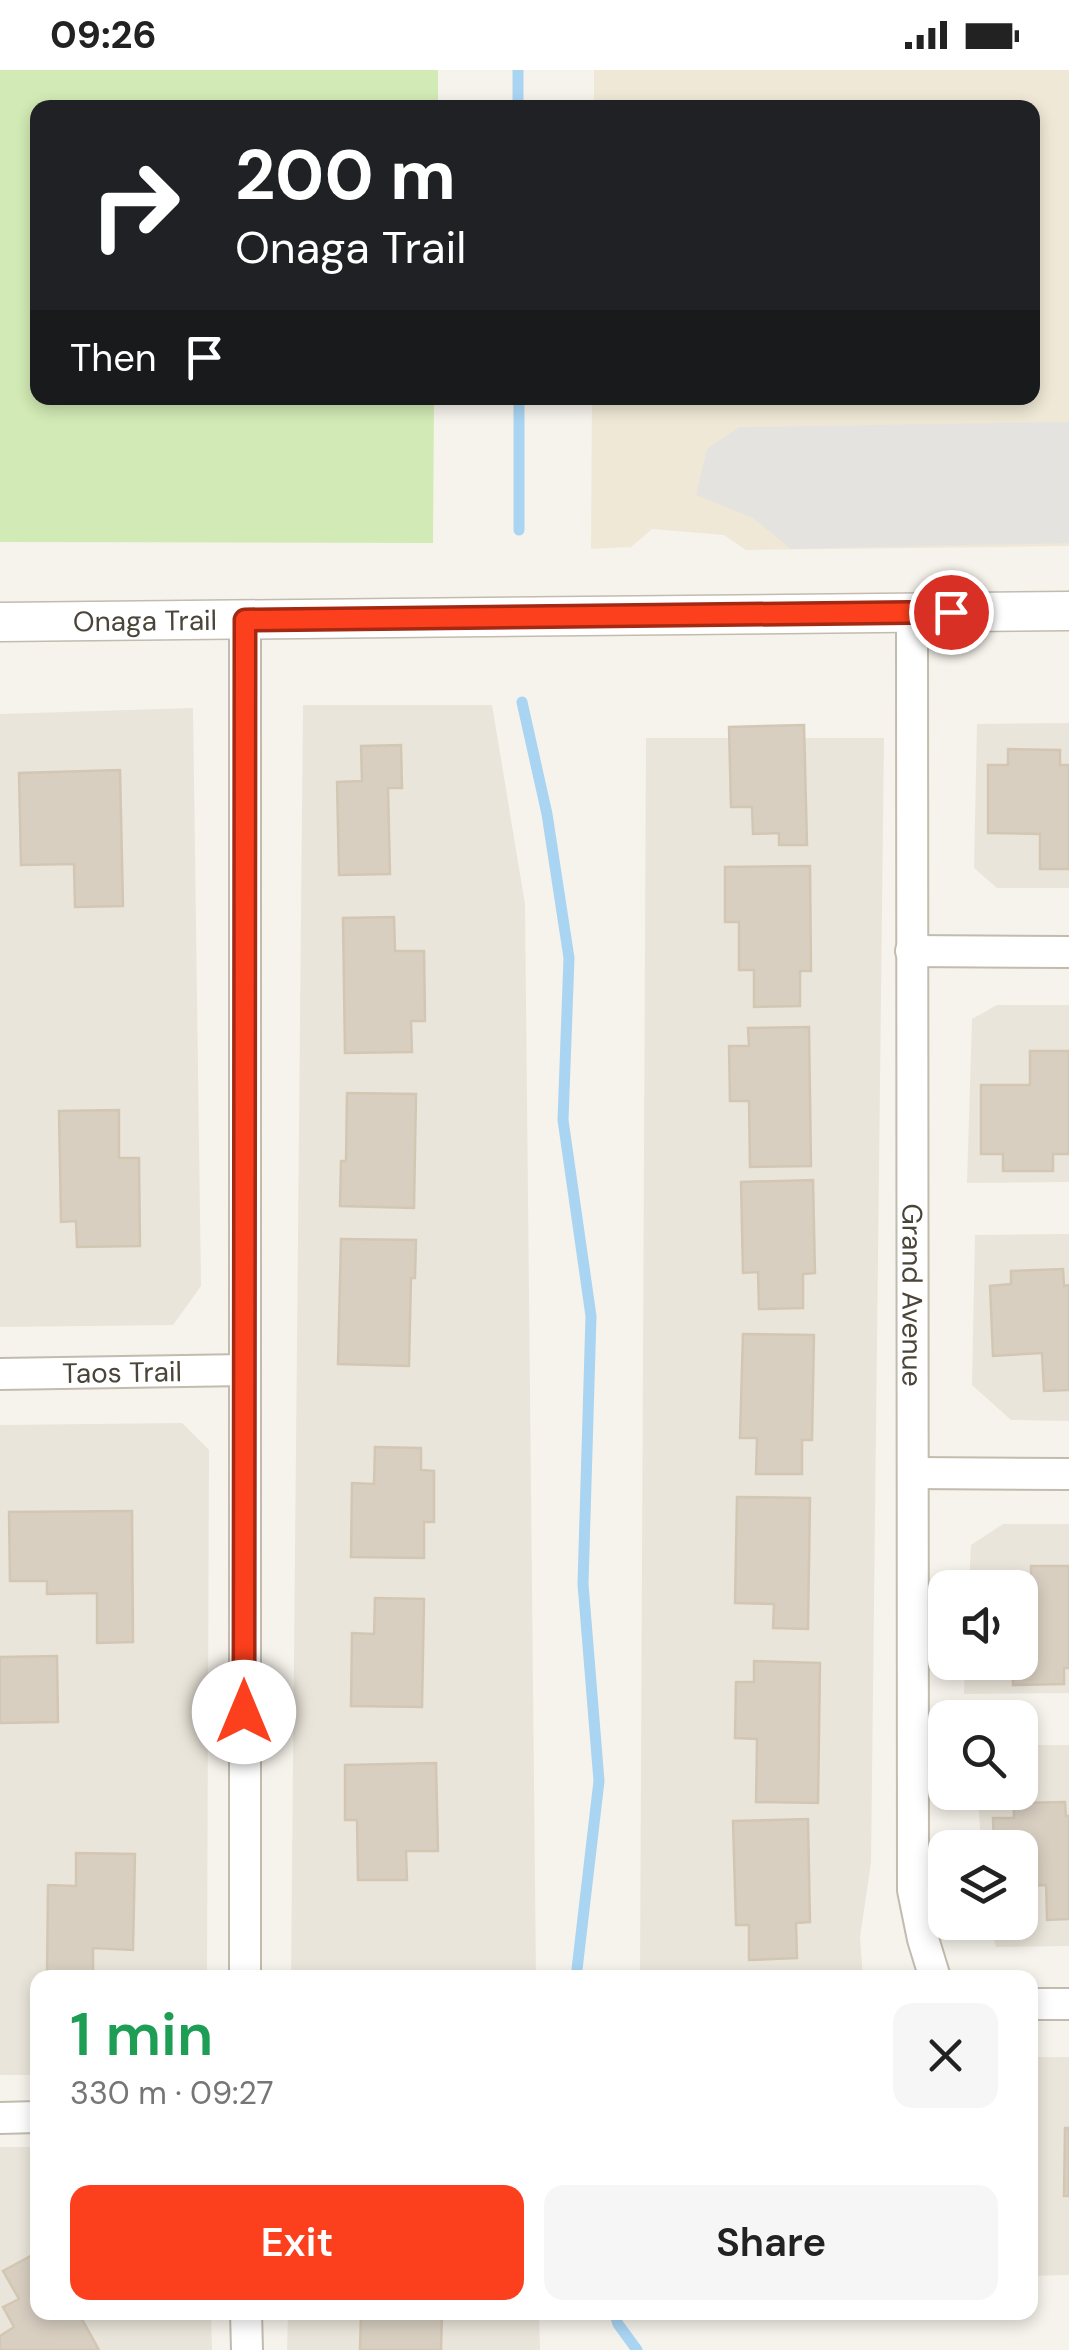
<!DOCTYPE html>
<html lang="en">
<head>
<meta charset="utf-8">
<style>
	:root { --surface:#fff; --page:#f6f6f6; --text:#222; --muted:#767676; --accent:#fc3f1d }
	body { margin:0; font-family:"DM Sans",sans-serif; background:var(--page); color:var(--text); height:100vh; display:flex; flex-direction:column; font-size:38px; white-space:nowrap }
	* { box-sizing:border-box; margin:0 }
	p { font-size:32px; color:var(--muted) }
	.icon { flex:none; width:55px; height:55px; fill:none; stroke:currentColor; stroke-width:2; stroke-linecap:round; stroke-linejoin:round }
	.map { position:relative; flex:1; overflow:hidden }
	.drawer { position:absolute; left:30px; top:1900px; width:1008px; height:350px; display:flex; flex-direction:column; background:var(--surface); border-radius:20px; box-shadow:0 5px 15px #0003 }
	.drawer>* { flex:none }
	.guide { position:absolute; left:30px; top:30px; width:1010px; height:305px; border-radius:20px; box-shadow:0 5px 15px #0003; background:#202124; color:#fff; overflow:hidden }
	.controls { position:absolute; left:928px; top:1500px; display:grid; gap:20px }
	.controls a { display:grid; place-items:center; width:110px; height:110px; border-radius:20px; background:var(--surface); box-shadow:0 5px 15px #0003; font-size:50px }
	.pin { position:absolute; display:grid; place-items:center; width:85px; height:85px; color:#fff; margin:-42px; border:5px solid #fff; border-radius:50%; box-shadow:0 2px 10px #0007 }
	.me { position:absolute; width:110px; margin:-55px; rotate:0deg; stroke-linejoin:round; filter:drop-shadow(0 0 8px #0008) }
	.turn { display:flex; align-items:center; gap:35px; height:210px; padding:0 40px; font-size:45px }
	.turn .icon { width:130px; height:130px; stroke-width:2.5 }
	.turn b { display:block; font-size:70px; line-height:85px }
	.then { display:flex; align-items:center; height:95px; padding:0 40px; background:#0003; gap:20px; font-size:38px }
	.round { display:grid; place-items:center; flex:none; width:105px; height:105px; border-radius:20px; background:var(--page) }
	.head { display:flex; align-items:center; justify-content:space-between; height:170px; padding:0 40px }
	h1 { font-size:60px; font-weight:600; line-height:75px; color:#1e9e55 }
	.cta { display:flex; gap:20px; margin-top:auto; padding:20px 40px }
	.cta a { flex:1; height:115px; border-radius:20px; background:var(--accent); color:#fff; font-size:40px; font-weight:600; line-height:115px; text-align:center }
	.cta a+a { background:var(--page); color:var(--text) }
	.status { display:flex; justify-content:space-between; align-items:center; height:70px; padding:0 50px; background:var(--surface); direction:ltr }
	.status svg { height:28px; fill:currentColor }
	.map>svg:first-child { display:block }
	.residential { fill:#eae5da }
	.education { fill:#efe8d6 }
	.green { fill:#d2eab5 }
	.parking { fill:#e5e3e0 }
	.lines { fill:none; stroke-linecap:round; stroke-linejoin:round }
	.stream { stroke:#a9d4f2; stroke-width:11 }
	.building { fill:#d8cfc1; stroke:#d3c7b4; stroke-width:2.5 }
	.minor-casing { stroke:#c2bbae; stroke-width:34 }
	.tertiary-casing { stroke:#c2bbae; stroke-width:41 }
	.minor { stroke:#fff; stroke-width:30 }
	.tertiary { stroke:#fff; stroke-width:38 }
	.route-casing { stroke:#a42913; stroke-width:25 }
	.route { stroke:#fc3f1d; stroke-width:18 }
	.labels { text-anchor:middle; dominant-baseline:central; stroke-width:10; stroke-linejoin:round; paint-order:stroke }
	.street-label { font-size:28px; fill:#4b4439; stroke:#fff }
</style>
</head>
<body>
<div class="status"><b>09:26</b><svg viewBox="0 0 49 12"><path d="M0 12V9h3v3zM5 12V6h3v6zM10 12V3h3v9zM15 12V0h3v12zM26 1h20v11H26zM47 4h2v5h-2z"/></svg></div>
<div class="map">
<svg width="1069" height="2280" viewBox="0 0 1069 2280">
	<rect width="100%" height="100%" fill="#f6f3ec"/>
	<g class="residential">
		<path d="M303,635H492L525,834L536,1907L291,1908Z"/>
		<path d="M193,638L201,1216L173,1255L0,1257V644Z"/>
		<path d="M1069,653V818H997L974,798L977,654Z"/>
		<path d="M646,668H884L871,1793L860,1867L863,1907L640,1908Z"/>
		<path d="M997,935H1069V1112L967,1113L972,949Z"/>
		<path d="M1069,1164V1351L1011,1350L972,1315L975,1165Z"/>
		<path d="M182,1353L209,1380L207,1907L38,1908L37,2005H0V1355Z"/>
		<path d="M1003,1454H1069V1623L964,1624L965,1593L1020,1592V1518L969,1517L971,1475Z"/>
		<path d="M1020,1675H1069V1876L996,1877L989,1853L1020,1852V1778L981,1777L978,1723L1020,1722Z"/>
		<path d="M1038,1987H1069V2205L1030,2206V1989Z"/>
		<path d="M0,2077H37L38,2242L211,2243L212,2280H0Z"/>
		<path d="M288,2243H539L540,2280H287Z"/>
	</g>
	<path class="education" d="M594,0H1069V476L746,480L724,465L652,459L631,477L591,479L592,328H1032V38L594,37Z"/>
	<path class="green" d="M0,0H438V37L38,38V328H434L433,473L0,472Z"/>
	<path class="parking" d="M1069,352V473L791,479L753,448L696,425L707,379L739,357Z"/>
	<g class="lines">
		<g class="stream">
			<path d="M518,0V38"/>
			<path d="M519,328V460"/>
			<path d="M522,632L547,744L569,888L563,1050L591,1246L583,1514L599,1711L576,1908"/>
			<path d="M614,2242L618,2254L637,2280"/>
		</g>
	</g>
	<g class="building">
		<path d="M804,655L807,775H779V763L753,764L752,737H731L729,657Z"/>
		<path d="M401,675L402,718H388L390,804L339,805L337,712L362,711L361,676Z"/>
		<path d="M1008,679L1060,680V695H1069V799H1040V764L988,763V695H1008Z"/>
		<path d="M120,700L123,836L75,837L74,794L21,795L19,703Z"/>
		<path d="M810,796L811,901H800V936L754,937V900H739V852H725V797Z"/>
		<path d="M394,847L395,881H424L425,951H411L412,982L345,983L343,848Z"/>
		<path d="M809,957L811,1096L750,1097L749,1031H730L729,976H749L748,958Z"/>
		<path d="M1030,981H1069V1084H1053V1101H1003V1084H981V1015H1030Z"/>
		<path d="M347,1023L416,1024L414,1138L340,1136L341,1091H346Z"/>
		<path d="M119,1040V1088H139L140,1176L77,1177L76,1151L61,1152L59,1041Z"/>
		<path d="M813,1110L815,1203L803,1204V1238L759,1239L758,1202L743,1203L741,1112Z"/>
		<path d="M341,1169L416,1170L415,1208H411L409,1296L338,1294Z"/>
		<path d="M1063,1199L1064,1216L1069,1215V1320L1044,1321L1042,1283L993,1286L990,1216L1011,1214V1201Z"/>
		<path d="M743,1264L814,1265L812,1370H802V1404H756L757,1368H740Z"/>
		<path d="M375,1377L421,1378V1400L434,1401V1452H424V1488L351,1487L352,1413L374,1414Z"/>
		<path d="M737,1427L810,1428L808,1559L773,1558L774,1534L735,1533Z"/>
		<path d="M132,1441L133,1572L97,1573V1523L47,1524V1511H10L9,1442Z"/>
		<path d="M1031,1496H1069V1598H1064V1614L1013,1615V1599H982V1592H1020V1530H1031Z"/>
		<path d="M375,1528L424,1529L422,1637L351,1636L352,1563L374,1564Z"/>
		<path d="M57,1586L58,1652L0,1653V1587Z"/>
		<path d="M754,1591L820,1593L818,1733L756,1732L757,1669L735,1668L736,1612H754Z"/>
		<path d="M436,1693L438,1781H406L407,1810H358L357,1750H345V1695Z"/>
		<path d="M1065,1732L1066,1746H1069V1849L1047,1850L1046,1815L1020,1816V1778H994L993,1748H1014V1733Z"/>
		<path d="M808,1749L810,1852L796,1853L797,1888L749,1890V1855H736L733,1751Z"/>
		<path d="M76,1783L135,1784L133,1880L93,1878V1908H47L48,1815L76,1816Z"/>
		<path d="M1065,2058H1069V2126H1064Z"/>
		<path d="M38,2182V2242H78L99,2280H0V2266L14,2257L3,2237L19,2229L3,2201Z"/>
		<path d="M361,2242H442L441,2280H360Z"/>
	</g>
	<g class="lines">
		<defs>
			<g id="minor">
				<path id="s1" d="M912,543L913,1820L923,1869L935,1908"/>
				<path d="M911,881L1069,882"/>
				<path id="s2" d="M0,1304L245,1300"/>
				<path d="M914,1403L1069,1404"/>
				<path d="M245,1908V550"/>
				<path d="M1030,1934H1069"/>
				<path d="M0,2048L38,2047"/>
				<path d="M246,2242L247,2280"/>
			</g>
			<g id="tertiary">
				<path id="s3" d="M0,552L1069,541"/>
			</g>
		</defs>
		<use href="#minor" class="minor-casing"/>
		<use href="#tertiary" class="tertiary-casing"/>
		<use href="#minor" class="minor"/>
		<use href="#tertiary" class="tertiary"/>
	</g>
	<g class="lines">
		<defs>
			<path id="route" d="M244,1642L245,550L951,542"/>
		</defs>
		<use href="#route" class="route-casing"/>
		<use href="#route" class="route"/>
	</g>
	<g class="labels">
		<g class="street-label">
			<text stroke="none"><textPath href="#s3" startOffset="145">Onaga Trail</textPath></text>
			<text stroke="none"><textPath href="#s1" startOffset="682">Grand Avenue</textPath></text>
			<text stroke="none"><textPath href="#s2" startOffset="122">Taos Trail</textPath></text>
		</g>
	</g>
</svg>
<div class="controls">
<a><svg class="icon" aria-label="sound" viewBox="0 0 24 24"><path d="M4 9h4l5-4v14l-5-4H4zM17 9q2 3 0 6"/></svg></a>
<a><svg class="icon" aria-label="search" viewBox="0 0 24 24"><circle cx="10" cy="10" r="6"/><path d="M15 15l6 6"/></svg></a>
<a><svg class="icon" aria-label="layers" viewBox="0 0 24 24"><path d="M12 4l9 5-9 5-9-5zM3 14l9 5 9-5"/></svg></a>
</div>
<div class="pin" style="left:951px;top:542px;background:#d93025"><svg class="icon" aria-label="arrive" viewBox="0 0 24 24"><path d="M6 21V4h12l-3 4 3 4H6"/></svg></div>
<svg class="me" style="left:244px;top:1642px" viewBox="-20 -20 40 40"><circle r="19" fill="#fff"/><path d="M0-13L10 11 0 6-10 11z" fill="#fc3f1d"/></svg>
<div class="guide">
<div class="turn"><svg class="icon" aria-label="right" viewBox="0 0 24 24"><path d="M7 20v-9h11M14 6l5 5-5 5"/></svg><div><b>200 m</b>Onaga Trail</div></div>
<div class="then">Then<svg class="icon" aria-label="arrive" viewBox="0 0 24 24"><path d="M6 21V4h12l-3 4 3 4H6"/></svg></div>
</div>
<section class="drawer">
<div class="head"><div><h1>1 min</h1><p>330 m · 09:27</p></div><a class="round"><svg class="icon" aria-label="close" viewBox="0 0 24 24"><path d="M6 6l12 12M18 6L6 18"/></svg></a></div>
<div class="cta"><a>Exit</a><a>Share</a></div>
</section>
</div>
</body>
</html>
